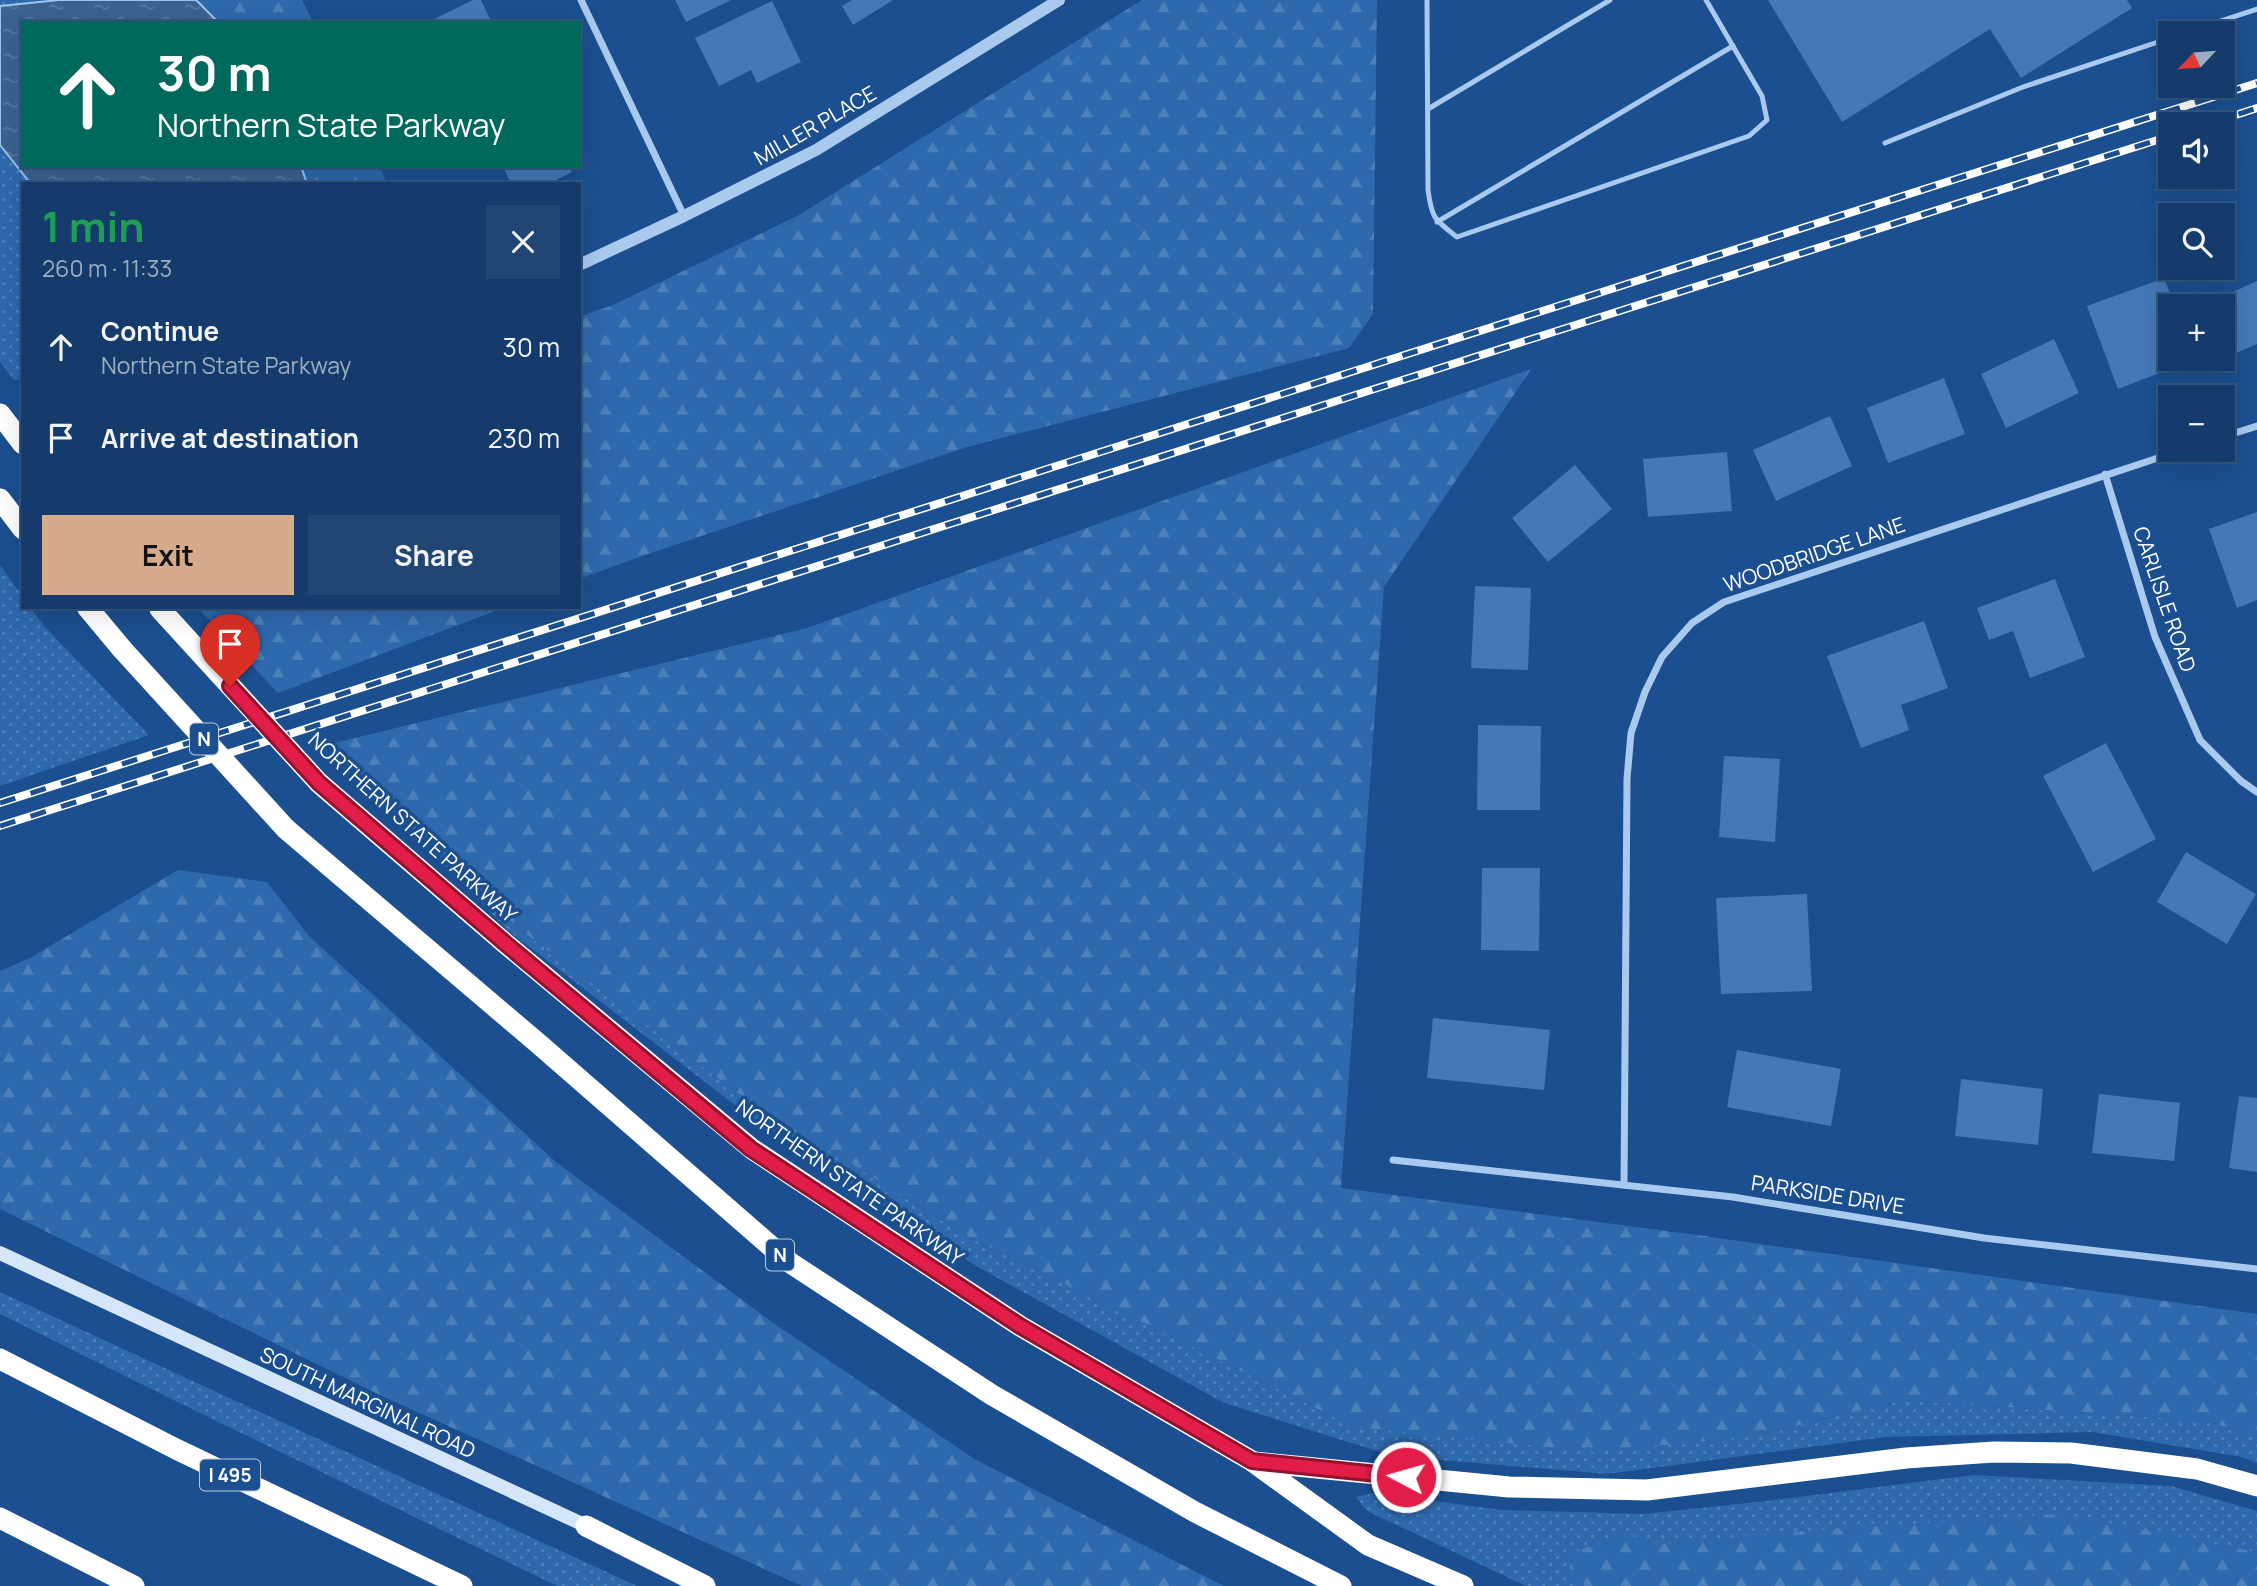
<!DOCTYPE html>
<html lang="en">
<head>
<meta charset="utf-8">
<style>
	:root { --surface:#143b6b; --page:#214673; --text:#f1f3f6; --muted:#9dadc1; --line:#33557e; --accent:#d6ab8b }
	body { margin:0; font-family:Manrope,sans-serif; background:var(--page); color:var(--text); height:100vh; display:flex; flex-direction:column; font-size:26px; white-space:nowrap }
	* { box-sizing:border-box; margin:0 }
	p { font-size:23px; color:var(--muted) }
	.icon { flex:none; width:38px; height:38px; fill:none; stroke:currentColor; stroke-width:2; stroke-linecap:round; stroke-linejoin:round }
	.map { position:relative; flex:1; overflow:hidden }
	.details { position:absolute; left:21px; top:182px; width:560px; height:427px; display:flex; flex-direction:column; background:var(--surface); border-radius:0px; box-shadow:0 7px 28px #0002,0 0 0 2px var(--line) }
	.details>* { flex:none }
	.banner { position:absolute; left:21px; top:21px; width:560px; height:147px; border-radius:0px; box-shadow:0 7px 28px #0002,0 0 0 2px var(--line); background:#00695c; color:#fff; overflow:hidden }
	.needle { width:46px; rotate:244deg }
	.fabs { position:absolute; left:2158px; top:21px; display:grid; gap:14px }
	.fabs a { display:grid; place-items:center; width:77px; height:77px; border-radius:0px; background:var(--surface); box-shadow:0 7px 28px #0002,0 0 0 2px var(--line); font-size:35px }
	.pin { position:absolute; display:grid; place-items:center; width:60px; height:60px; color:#fff; margin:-72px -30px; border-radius:50% 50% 50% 0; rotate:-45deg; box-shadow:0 0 7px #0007 }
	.pin .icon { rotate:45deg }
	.me { position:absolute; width:77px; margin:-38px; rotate:276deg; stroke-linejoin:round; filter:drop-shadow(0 0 5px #0008) }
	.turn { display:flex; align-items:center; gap:24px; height:147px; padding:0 21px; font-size:32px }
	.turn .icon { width:91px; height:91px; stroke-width:2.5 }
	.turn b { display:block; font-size:49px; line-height:60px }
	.round { display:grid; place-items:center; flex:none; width:74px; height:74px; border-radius:0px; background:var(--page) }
	.overview { display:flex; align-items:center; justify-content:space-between; height:119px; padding:0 21px }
	h1 { font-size:42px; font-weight:700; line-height:52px; color:#1e9e55 }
	.action { display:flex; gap:14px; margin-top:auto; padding:14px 21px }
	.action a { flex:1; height:80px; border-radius:0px; background:var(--accent); color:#111; font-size:28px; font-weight:700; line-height:80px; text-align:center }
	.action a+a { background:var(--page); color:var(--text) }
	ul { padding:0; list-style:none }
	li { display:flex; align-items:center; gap:21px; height:91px; padding:0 21px }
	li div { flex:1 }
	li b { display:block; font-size:26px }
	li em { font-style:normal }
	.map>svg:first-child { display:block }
	.grass { fill:url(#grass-dots) }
	.forest { fill:url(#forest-firs) }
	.water { fill:url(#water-ripples); stroke:#9cc4f0; stroke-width:2 }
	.building { fill:#4478b7 }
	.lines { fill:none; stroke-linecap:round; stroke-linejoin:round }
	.service { stroke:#a9c9ee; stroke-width:5 }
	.minor { stroke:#a9c9ee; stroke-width:7 }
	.tertiary { stroke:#a9c9ee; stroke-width:12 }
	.secondary { stroke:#d6e6fa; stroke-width:14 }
	.motorway { stroke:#fff; stroke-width:21 }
	.rail-casing { stroke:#fff; stroke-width:8 }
	.rail { stroke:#1b4f8f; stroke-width:5; stroke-dasharray:16; stroke-linecap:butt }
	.motorway-bridge { stroke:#fff; stroke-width:21 }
	.route-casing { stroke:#92132f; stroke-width:18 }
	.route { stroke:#e11d48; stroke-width:12 }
	.labels { text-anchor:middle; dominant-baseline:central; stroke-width:7; stroke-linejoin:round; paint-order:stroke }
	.shield { fill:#1b4f8f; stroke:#bbcadd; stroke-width:2 }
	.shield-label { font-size:19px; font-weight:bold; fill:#fff }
	.street-label { font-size:21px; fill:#fff; stroke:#1b4f8f }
</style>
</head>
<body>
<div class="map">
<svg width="2257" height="1586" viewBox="0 0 2257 1586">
	<defs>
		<pattern id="grass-dots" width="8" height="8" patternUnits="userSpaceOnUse" patternTransform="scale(1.75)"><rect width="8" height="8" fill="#2e69ad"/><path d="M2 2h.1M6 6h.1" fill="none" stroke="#4d80b9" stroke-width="1.8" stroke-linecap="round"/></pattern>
		<pattern id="forest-firs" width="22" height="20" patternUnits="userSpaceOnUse" patternTransform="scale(1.75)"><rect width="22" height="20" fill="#2e69ad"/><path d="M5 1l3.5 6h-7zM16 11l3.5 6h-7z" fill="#4d80b9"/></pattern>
		<pattern id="water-ripples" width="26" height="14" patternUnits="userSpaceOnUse" patternTransform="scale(1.75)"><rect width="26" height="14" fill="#3c6290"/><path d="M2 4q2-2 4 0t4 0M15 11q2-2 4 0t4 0" fill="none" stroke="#597aa1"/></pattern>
	</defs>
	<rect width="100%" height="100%" fill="#1b4f8f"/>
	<g class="grass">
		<path d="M0,0H302L313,23H23V166H379L387,184H23V379L14,380L0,362Z"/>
		<path d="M0,565L23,597V607H30L44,626L149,735L0,786Z"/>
		<path d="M331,750L521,930L739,1094L969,1237L1355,1427L1754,1436L1903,1400L2208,1421L2257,1438V1463L2242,1457L2092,1432L1886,1437L1607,1474L1393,1456L1224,1403L976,1266L744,1112L510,932Z"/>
		<path d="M0,1292L637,1586H557L214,1420L0,1314Z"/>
		<path d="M1974,1475L2171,1486L2257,1511V1586H1526L1367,1511L1356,1497L1373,1493L1502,1510L1643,1514L1757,1502Z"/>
	</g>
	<g class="forest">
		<path d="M196,0H302L313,23H219Z"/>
		<path d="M1142,0H1377L1373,314L1349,348L967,447L645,555L579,579V317L613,305L799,215Z"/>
		<path d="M301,166H379L387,184H307Z"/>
		<path d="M1531,369L1384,587L1341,1188L1697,1235L2257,1314V1438L2208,1421L1903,1400L1754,1436L1592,1452L1355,1427L969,1237L739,1094L521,930L326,745L807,628Z"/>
		<path d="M197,607H506L278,693Z"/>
		<path d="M178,870L267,882L309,936L556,1162L769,1320L976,1460L1224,1586H802L382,1396L0,1209V971L30,958Z"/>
		<path d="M2061,1514L2257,1552V1586H1588L1569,1579L1571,1554L1620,1533L1662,1544L1817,1530Z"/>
	</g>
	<path class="water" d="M59,0H196L219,23H23V166H301L307,184H31L0,145V6Z"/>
	<g class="building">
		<path d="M473,0H481L492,23H426Z"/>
		<path d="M675,0H731L686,22Z"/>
		<path d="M852,0H893L853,25L842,6Z"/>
		<path d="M1768,0H2127L2132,8L2021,78L1990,29L1842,122Z"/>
		<path d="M772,1L801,62L757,83L751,70L719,86L695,38Z"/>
		<path d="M503,166H569L572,172L548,184H511Z"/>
		<path d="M2164,278L2175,306H2170V359H2196L2118,389L2087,306Z"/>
		<path d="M2257,281V344L2234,354L2222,328V306H2213L2211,302Z"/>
		<path d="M2054,339L2079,393L2006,428L1981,374Z"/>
		<path d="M1944,378L1965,434L1888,463L1867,408Z"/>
		<path d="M1830,416L1852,466L1776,501L1753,450Z"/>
		<path d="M1727,452L1732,511L1648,517L1643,459Z"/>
		<path d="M1575,465L1612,509L1548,562L1512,518Z"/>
		<path d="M2257,512V600L2237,608L2209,529Z"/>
		<path d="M2055,579L2085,657L2030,678L2013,631L1989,640L1977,608Z"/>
		<path d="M1475,586L1531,588L1528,670L1471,668Z"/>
		<path d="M1924,621L1948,688L1901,705L1909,730L1861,748L1827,656Z"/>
		<path d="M1478,725L1541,726L1540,810H1477Z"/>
		<path d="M2106,743L2156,839L2093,872L2043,776Z"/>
		<path d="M1724,756L1780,759L1775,842L1719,837Z"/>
		<path d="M2186,852L2256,894L2227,944L2157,902Z"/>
		<path d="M1482,868H1540L1539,951L1481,950Z"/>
		<path d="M1807,894L1812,991L1721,994L1716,898Z"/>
		<path d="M1433,1018L1550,1030L1544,1090L1427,1078Z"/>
		<path d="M1737,1050L1841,1069L1831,1126L1727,1107Z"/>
		<path d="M1961,1079L2043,1089L2038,1145L1955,1136Z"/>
		<path d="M2099,1094L2180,1103L2174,1161L2092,1153Z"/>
		<path d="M2239,1096L2257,1098V1172L2229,1168Z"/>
	</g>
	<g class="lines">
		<g class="service">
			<path d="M1427,0L1428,190C1432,219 1434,219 1457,237L1749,136L1767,120L1762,96L1706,0"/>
			<path d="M2184,33L2257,9"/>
			<path d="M1428,109L1610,0"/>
			<path d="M1885,143L2023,87L2170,38"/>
			<path d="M1437,222L1733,46"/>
		</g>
		<g class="minor">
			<path d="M581,0L684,216"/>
			<path d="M2222,437L2257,426"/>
			<path d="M2105,474L2155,637L2200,740L2241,781L2257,792"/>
			<path d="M1393,1160L1733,1197L1984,1238L2257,1269"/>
			<path d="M1624,1185L1627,779L1631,733L1645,692L1662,657L1692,623L1724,602L2182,450"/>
		</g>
		<path class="tertiary" d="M579,265L684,216L816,150L1059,0"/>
		<path class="secondary" d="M0,1253L593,1529"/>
		<g class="motorway">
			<path d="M0,499L23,529"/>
			<path d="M87,607L122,649"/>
			<path d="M319,783L506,944L752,1149L1020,1326L1252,1461L1368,1545L1463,1586"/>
			<path d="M286,829L540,1045L789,1262L992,1395L1195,1512L1341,1586"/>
			<path d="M0,1359L176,1449L462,1586"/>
			<path d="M1254,1462L1509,1487L1647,1490L1906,1458L1994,1452L2071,1453L2197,1469L2257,1486"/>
			<path d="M0,1518L134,1586"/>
			<path d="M586,1526L705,1586"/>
		</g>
		<defs>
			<g id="rail">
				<path d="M2208,124L2257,108"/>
				<path d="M0,803L2257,83"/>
				<path d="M0,826L2170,136"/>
			</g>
		</defs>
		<use href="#rail" class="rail-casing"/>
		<use href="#rail" class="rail"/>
		<g class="motorway-bridge">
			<path d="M0,414L23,444"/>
			<path d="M160,609L319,783"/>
			<path d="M122,649L286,829"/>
		</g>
	</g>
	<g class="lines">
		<defs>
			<path id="route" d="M230,686L319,783L506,944L751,1149L1020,1326L1252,1461L1406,1477"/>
		</defs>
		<use href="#route" class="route-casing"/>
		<use href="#route" class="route"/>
	</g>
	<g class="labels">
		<g class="shield">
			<rect x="190" y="723.5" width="28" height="31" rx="5"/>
			<rect x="766" y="1239.5" width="28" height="31" rx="5"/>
			<rect x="200" y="1459.5" width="60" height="31" rx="5"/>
		</g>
		<g class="shield-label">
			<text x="204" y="739">N</text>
			<text x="780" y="1255">N</text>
			<text x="230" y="1475">I 495</text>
		</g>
		<g class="street-label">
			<text transform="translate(815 125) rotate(-30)">MILLER PLACE</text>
			<text transform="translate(1814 554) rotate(-19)">WOODBRIDGE LANE</text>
			<text transform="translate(2165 599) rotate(71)">CARLISLE ROAD</text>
			<text transform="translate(413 827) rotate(42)">NORTHERN STATE PARKWAY</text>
			<text transform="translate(850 1182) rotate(35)">NORTHERN STATE PARKWAY</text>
			<text transform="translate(1828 1194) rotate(9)">PARKSIDE DRIVE</text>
			<text transform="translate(368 1402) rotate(25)">SOUTH MARGINAL ROAD</text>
		</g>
	</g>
</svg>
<div class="fabs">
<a><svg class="needle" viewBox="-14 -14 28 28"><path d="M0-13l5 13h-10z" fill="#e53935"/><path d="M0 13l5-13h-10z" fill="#9dadc1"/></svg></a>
<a><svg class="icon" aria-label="sound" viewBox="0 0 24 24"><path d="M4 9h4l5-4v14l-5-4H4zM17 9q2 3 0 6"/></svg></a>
<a><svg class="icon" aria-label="search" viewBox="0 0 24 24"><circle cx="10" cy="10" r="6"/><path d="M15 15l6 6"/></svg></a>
<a>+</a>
<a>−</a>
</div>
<div class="pin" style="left:230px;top:686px;background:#d93025"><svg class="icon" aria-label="arrive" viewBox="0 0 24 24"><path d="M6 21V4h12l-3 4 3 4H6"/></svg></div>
<svg class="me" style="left:1406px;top:1477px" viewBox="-20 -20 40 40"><circle r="17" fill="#e11d48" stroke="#fff" stroke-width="3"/><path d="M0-11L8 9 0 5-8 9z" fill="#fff"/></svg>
<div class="banner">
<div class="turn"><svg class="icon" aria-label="ahead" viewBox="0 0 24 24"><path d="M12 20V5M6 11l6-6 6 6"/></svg><div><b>30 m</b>Northern State Parkway</div></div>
</div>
<section class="details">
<div class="overview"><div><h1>1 min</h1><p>260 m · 11:33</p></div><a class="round"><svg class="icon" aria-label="close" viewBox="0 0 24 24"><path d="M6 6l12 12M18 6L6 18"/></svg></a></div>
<ul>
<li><svg class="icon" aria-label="ahead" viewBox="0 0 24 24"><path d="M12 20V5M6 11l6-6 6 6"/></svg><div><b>Continue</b><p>Northern State Parkway</p></div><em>30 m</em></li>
<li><svg class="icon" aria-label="arrive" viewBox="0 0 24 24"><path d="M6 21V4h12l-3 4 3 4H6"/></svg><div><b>Arrive at destination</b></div><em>230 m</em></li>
</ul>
<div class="action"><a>Exit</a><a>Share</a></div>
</section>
</div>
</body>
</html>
